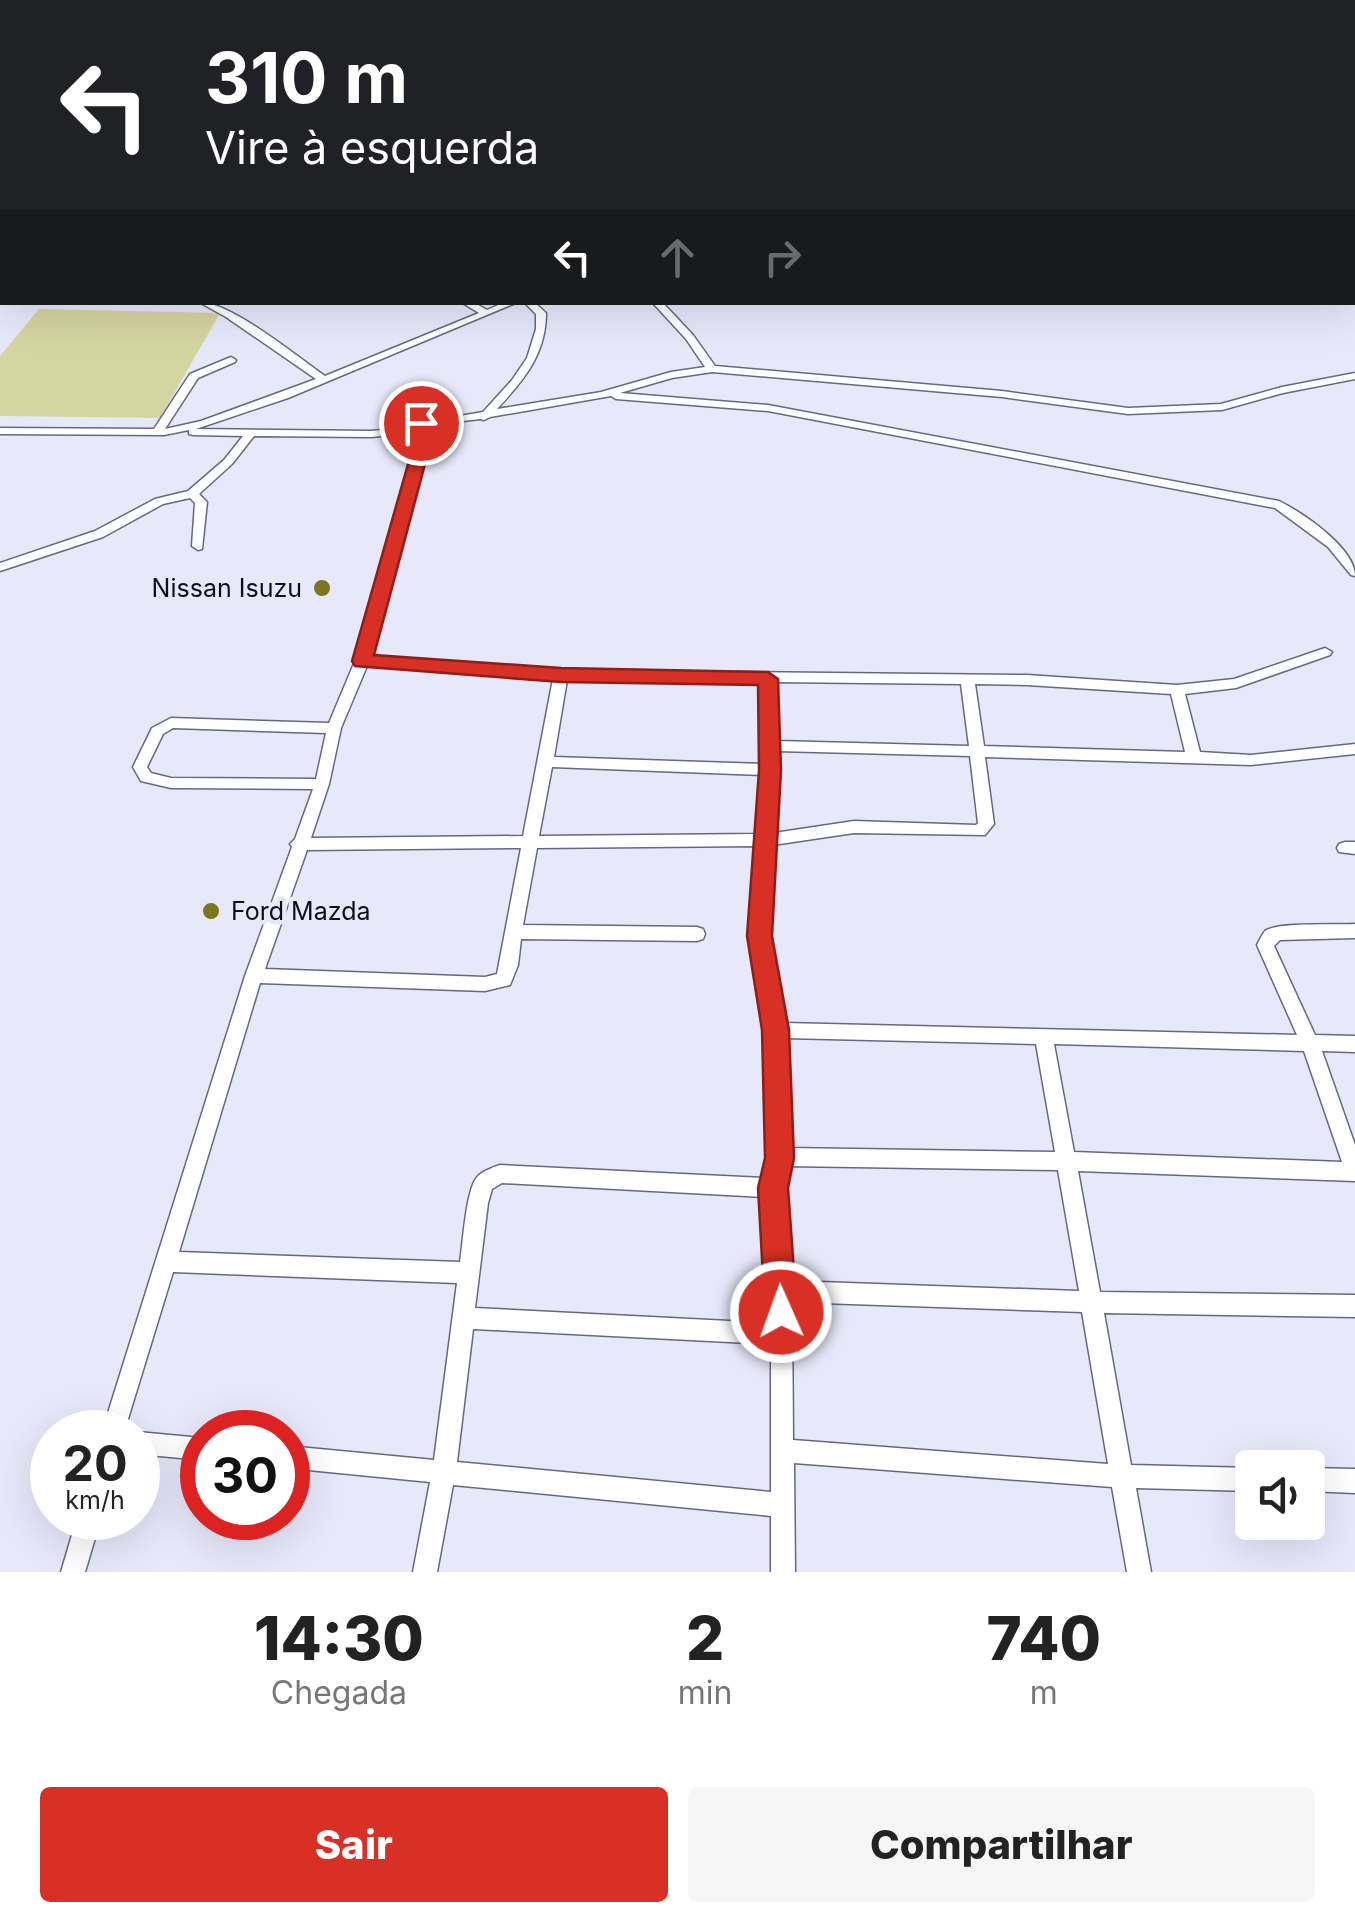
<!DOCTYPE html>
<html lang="pt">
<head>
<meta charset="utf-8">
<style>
	:root { --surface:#fff; --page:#f6f6f6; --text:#222; --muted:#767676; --accent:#d93025 }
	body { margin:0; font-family:Inter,sans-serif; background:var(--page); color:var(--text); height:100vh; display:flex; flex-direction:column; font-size:38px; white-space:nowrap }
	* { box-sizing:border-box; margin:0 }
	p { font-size:32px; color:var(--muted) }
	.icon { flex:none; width:55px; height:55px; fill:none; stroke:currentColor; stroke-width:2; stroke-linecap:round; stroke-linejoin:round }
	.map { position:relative; height:1572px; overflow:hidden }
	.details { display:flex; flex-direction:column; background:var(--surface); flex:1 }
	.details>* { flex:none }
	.hud { position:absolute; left:0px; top:0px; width:1355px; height:305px; box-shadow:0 10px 40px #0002; background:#202124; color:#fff; overflow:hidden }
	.buttons { position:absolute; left:1235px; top:1450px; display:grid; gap:20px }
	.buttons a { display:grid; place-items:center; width:90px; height:90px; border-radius:10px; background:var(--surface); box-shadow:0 10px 40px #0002; font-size:50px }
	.speed { position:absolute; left:30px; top:1410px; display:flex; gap:20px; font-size:50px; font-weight:700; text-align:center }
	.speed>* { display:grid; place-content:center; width:130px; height:130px; border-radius:50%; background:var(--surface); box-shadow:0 10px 40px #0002; line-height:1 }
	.speed small { font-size:25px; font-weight:400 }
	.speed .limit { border:15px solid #d22; background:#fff; color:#111 }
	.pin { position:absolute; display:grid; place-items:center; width:85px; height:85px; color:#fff; margin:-42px; border:5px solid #fff; border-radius:50%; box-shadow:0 2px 10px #0007 }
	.me { position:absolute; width:110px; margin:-55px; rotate:358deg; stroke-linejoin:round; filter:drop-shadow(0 0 8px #0008) }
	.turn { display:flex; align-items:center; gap:35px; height:210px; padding:0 40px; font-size:45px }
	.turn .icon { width:130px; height:130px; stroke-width:2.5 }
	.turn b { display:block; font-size:70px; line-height:85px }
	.lanes { display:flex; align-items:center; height:95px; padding:0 40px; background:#0003; justify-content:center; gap:50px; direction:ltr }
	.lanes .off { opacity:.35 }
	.eta { display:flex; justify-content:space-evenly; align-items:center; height:170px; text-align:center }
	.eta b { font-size:60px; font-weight:800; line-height:70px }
	.action { display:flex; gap:20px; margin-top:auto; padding:20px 40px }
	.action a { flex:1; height:115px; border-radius:10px; background:var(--accent); color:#fff; font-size:40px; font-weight:800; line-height:115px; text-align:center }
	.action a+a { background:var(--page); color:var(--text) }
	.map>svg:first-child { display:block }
	.green { fill:#d5d5a2 }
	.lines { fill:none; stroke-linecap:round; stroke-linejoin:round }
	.minor-casing { stroke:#666881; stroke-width:3 }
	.minor { fill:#fff; fill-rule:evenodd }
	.route { fill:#d93025; stroke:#8d1f18; stroke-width:2.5 }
	.poi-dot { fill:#7a771d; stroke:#e7e9fb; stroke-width:4 }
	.labels { text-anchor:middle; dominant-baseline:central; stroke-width:9; stroke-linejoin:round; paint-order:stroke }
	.poi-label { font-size:25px; fill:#0d0e17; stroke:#e7e9fb; text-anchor:end }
</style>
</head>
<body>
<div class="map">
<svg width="1355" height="1572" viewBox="0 0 1355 1572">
	<rect width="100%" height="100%" fill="#e7e9fb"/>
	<path class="green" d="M39,309L220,313L160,418L0,416V356Z"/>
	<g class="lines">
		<defs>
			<g id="minor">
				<path d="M319,0H325L326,2H320Z"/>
				<rect x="1352" y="52" width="3" height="4"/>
				<rect x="0" y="68" width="2" height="4"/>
				<rect x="1352" y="74" width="3" height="4"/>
				<path d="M1352,89L1355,90V95L1352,94Z"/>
				<rect x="0" y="117" width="2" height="6"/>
				<rect x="1352" y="123" width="3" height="4"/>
				<path d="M1352,155L1355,156V161H1352Z"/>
				<path d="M1352,209H1355V215L1352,214Z"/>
				<rect x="0" y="295" width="2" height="6"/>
				<path d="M199,302C231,302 296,356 325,376L479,313L461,302H473L487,310L505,302H518L288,398L196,429L371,431L415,427L420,430L415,433L371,437L254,436L232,464L199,494L207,502L202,549L198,550L192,546L195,503L190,498L163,504L103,537L0,571V563L95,531L155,499L188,491L224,460L243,436L193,435L189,434V430L164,435L0,434V428L154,429L190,374L231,357L236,360L235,362L198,378L165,429L201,421L316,379L226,317Z"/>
				<path d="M524,302H534L546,313C546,354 524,380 497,409L601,392L671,372L705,367L686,339L652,302H662L693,335L715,366L1002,391L1128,408L1221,404L1282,387L1355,373V379L1283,393L1222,410L1128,414L1002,397L712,372L672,378L620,393L768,405L1279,501C1303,513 1355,548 1355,576L1351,575L1328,547L1275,508L768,411L616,399L611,396L490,417L484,420L480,419L430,425V421L483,412L512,380L527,358L536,329V314Z"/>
				<path d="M425,431L430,434L370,657L561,670L1027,675L1177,685L1234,679L1325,648L1332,652L1330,655L1236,688L1185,694L1200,752L1251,755L1355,744V754L1251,765L985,757L994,824L985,835L854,833L773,845L768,936L784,1023L1297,1035L1257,945C1258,943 1263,933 1265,931C1276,922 1338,925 1355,924V938L1280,940L1274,946L1315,1035L1355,1036V1052L1322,1051L1355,1145V1181L1078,1171L1100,1292L1355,1295V1317L1104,1313L1131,1465L1252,1468V1491L1136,1488L1151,1572H1127L1112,1487L794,1463L795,1572H771V1516L453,1485L437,1572H413L430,1482L288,1468V1446L434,1460L457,1283L173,1272L124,1432H102L245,976L292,847L290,844L295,839L313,789L171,788L141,781L133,767L152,728L171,718L329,723L355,661L420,434ZM367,666L553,679L523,836L311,838L329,784L341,728ZM567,680L761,682L763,764L554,757ZM775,682L961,684L969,746L777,741ZM975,684L1027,685L1171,694L1185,752L984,746ZM173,728L326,733L316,779L171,778L151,773L147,767L163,734ZM777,751L970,756L978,823L976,825L854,821L774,833ZM552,767L762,775L758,834L539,836ZM758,846L752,936L767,1030L769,1157L765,1178L500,1165C494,1167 483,1171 478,1176C466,1187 463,1244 460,1262L179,1252L260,983L485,991L510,985L518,965L521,939L697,941L703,939L705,934L703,929L697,927L523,925L537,848ZM521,848L497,974L485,977L265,969L307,850ZM785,1038L1036,1044L1055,1152L788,1148ZM1054,1044L1304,1051L1342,1162L1074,1152ZM787,1166L1058,1170L1079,1291L791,1281L783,1188ZM502,1183L764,1197L771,1323L475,1308L488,1203L492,1189ZM792,1302L1082,1312L1108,1464L793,1440ZM473,1329L771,1344V1492L457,1462Z"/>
				<path d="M1345,842H1355V854L1339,852L1337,848L1339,844Z"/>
				<path d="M136,1432H138L202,1438V1460L138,1454Z"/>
				<path d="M1308,1468L1355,1469V1493L1308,1491Z"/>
				<path d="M77,1518H101L85,1572H61Z"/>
			</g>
		</defs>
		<use href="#minor" class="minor-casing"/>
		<use href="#minor" class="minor"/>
	</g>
	<path class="route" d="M421,418L427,420L429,423L425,428L433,434L374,655L561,668L768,672L778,679L781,770L772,936L789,1030L794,1158L788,1188L797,1312L792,1324L781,1328L769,1324L765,1312L758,1188L765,1158L762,1030L747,936L759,770L758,685L561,682L355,666L352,661L416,436L406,430Z"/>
	<g class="poi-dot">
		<circle cx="322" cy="588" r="10"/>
		<circle cx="211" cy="911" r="10"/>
	</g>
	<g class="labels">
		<g class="poi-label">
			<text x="302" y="588">Nissan Isuzu</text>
			<text x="231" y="911" text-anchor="start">Ford Mazda</text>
		</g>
	</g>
</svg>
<div class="buttons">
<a><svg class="icon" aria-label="sound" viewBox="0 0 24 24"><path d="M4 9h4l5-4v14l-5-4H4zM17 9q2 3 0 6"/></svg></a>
</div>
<div class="speed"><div>20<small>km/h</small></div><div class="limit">30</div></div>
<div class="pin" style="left:421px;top:423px;background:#d93025"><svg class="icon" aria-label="arrive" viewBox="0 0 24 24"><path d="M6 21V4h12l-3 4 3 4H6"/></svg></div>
<svg class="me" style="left:781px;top:1312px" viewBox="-20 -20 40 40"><circle r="17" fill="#d93025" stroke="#fff" stroke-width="3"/><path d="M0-11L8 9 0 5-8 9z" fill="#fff"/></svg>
<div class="hud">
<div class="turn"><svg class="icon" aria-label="left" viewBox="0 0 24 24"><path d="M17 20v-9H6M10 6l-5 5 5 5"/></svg><div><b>310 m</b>Vire à esquerda</div></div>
<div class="lanes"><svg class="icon" aria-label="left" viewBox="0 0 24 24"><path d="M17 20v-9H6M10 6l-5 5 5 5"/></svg><svg class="icon off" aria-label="ahead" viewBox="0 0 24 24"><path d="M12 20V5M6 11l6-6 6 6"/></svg><svg class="icon off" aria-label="right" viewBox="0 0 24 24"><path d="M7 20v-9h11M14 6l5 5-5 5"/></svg></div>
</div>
</div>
<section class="details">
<div class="eta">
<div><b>14:30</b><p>Chegada</p></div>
<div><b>2</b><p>min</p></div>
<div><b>740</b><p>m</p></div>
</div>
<div class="action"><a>Sair</a><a>Compartilhar</a></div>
</section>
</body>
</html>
